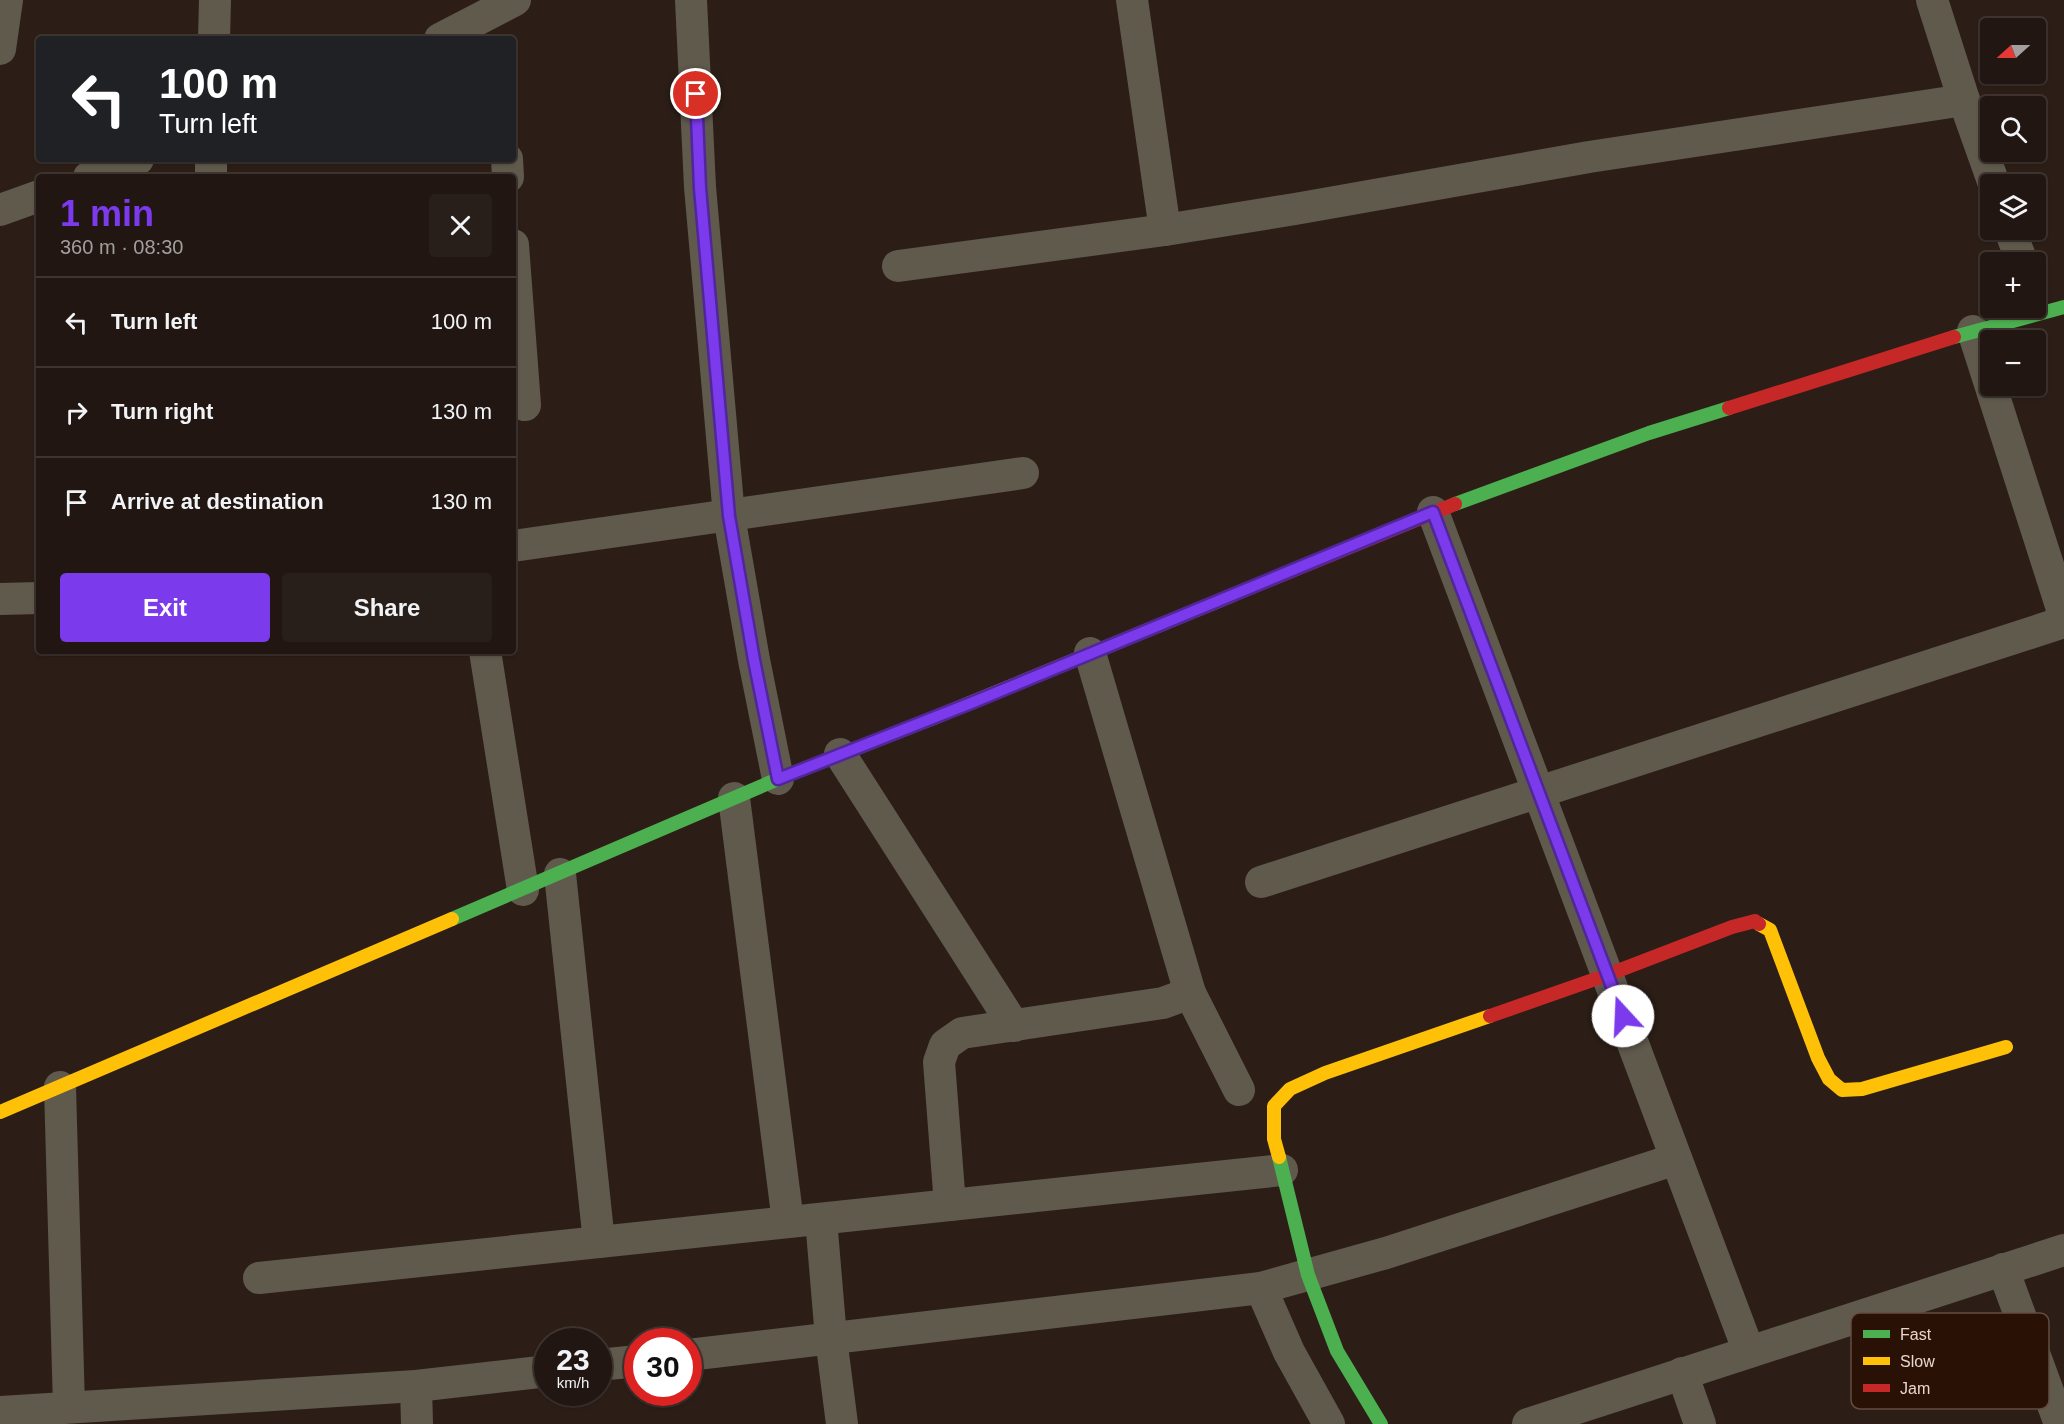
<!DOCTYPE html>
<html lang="en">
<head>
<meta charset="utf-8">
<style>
	:root { --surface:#211611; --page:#291f1a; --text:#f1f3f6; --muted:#a29f9f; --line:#3e3531; --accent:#7c3aed }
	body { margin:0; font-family:Arial,sans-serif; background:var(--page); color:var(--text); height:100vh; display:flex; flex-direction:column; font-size:22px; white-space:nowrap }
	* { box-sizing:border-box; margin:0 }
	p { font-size:20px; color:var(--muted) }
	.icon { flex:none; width:33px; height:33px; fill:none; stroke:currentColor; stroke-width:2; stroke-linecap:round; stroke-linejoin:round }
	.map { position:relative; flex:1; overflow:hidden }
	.sheet { position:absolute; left:36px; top:174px; width:480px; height:480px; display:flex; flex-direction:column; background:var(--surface); border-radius:6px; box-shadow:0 2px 4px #0004,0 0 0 2px var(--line) }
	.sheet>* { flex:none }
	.hud { position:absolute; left:36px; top:36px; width:480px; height:126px; border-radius:6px; box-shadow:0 2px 4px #0004,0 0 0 2px var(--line); background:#202124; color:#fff; overflow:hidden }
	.needle { width:39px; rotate:249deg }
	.fabs { position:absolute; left:1980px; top:18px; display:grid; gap:12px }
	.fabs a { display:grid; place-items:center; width:66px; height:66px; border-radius:6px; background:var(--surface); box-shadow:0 2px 4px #0004,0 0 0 2px var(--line); font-size:30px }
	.speed { position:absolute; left:534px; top:1328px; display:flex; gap:12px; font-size:30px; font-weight:700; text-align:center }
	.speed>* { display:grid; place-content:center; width:78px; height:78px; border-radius:50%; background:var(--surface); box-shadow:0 2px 4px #0004,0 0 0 2px var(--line); line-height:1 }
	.speed small { font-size:15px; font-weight:400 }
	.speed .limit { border:9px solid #d22; background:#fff; color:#111 }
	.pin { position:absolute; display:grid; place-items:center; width:51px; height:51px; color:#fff; margin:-26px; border:3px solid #fff; border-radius:50%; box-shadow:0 2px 6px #0007 }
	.me { position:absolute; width:66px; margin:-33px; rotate:340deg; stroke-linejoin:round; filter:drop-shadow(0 0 4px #0008) }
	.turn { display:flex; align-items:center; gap:21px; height:126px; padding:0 24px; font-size:27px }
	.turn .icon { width:78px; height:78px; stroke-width:2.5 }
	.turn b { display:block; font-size:42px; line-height:51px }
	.round { display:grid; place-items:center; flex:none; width:63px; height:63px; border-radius:6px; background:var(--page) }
	.summary { display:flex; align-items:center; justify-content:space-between; height:102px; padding:0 24px }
	h1 { font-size:36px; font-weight:700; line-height:45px; color:var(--accent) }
	.button { display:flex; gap:12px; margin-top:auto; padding:12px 24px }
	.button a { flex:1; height:69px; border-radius:6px; background:var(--accent); color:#fff; font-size:24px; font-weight:700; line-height:69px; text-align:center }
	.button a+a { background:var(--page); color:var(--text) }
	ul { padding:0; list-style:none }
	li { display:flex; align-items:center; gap:18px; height:90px; padding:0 24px; border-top:2px solid var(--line) }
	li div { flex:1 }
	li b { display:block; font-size:22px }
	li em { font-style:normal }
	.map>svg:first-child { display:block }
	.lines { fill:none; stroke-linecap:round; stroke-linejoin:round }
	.street { stroke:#605a4d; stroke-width:32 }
	.fast { stroke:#4caf50; stroke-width:14 }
	.slow { stroke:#ffc107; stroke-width:14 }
	.jam { stroke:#c62828; stroke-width:14 }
	.route-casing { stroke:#51269a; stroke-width:15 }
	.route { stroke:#7c3aed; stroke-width:10 }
	.key { fill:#2a1106; stroke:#634c42; stroke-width:1.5 }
	.key-label { font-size:16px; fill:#e8d6ce }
</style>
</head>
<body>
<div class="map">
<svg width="2064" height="1424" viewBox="0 0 2064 1424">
	<rect width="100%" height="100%" fill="#2c1e17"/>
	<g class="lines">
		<g class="street">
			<path d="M691,0L700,187L729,516L754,660L778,779"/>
			<path d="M1132,0L1165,230"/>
			<path d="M1932,0L1964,100L1994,184"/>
			<path d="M214,39L215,0"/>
			<path d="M440,39L515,0"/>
			<path d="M0,49L7,0"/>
			<path d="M211,159V177"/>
			<path d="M507,159L508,177"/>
			<path d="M89,177L138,159"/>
			<path d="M0,210L39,196"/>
			<path d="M2010,230L2022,262"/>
			<path d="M513,245L525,405"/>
			<path d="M898,266L1165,230L1295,209L1589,157L1964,100"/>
			<path d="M1973,331L2064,615"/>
			<path d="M1433,512L1749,1352"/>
			<path d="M513,546L1023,473"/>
			<path d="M0,599L39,598"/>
			<path d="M485,651L523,890"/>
			<path d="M840,754L1014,1026"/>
			<path d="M734,798L788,1222"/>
			<path d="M560,874L599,1242"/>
			<path d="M1261,882L2064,622"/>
			<path d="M1190,993L1239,1090"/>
			<path d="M60,1087L69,1407"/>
			<path d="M950,1205L939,1062L945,1045L962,1033L1163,1003L1190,993L1090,653"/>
			<path d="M821,1219L831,1338L842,1424"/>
			<path d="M2003,1269L2060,1424"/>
			<path d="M259,1278L1282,1170"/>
			<path d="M1261,1288L1289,1352L1329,1424"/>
			<path d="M688,1355L1261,1288L1386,1253L1676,1159"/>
			<path d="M598,1365L638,1361"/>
			<path d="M1682,1373L1700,1424"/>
			<path d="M416,1386L417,1424"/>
			<path d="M0,1412L416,1386L548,1371"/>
			<path d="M1528,1424L2064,1250"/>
		</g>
		<g class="fast">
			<path d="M1954,337L2064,307"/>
			<path d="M1455,504L1649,433L1729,408"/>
			<path d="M452,919L778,779L931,719"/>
			<path d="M1279,1157L1308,1275L1337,1351L1381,1424"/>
		</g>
		<g class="slow">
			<path d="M931,719L1233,595"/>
			<path d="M1759,924L1770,930L1818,1058L1829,1079L1842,1090L1862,1089L2006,1047"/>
			<path d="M0,1112L452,919"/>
			<path d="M1279,1157L1274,1139V1106L1290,1089L1325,1073L1490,1016"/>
		</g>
		<g class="jam">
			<path d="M1729,408L1954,337"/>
			<path d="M1233,595L1455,504"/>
			<path d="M1490,1016L1607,975L1732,927L1755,921L1759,924"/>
		</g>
	</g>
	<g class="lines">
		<defs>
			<path id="route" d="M696,94L700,188L729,516L754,660L778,779L971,703L1433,512L1623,1016"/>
		</defs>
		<use href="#route" class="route-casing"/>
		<use href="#route" class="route"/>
	</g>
	<rect x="1851" y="1313" width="198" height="96" rx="9" class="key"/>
	<rect x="1863" y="1330" width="27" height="8" fill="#4caf50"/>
	<rect x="1863" y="1357" width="27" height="8" fill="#ffc107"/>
	<rect x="1863" y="1384" width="27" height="8" fill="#c62828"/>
	<g class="key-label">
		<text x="1900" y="1340">Fast</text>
		<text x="1900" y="1367">Slow</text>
		<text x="1900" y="1394">Jam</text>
	</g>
</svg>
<div class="fabs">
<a><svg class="needle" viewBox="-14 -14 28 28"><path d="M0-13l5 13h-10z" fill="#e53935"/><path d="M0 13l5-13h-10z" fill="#a29f9f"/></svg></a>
<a><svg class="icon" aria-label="search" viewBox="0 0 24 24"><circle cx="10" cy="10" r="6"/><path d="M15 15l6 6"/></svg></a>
<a><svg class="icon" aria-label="layers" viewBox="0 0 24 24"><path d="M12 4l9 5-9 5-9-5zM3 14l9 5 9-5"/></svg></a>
<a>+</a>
<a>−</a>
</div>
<div class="speed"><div>23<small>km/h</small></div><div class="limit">30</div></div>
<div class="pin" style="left:696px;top:94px;background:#d93025"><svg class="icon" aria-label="arrive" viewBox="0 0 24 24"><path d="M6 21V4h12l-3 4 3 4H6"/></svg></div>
<svg class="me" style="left:1623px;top:1016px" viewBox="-20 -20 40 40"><circle r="19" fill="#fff"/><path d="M0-13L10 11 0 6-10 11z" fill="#7c3aed"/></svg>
<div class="hud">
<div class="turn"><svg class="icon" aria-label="left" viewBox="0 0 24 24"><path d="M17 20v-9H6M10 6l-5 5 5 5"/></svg><div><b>100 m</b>Turn left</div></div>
</div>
<section class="sheet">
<div class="summary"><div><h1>1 min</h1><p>360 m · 08:30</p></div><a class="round"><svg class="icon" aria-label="close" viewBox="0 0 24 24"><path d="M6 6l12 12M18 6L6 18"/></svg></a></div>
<ul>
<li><svg class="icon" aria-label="left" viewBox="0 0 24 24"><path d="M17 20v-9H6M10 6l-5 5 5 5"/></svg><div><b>Turn left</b></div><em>100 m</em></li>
<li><svg class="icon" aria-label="right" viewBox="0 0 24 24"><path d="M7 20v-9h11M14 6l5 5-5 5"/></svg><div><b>Turn right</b></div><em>130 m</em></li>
<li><svg class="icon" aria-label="arrive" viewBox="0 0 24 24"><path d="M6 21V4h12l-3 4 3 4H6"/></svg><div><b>Arrive at destination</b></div><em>130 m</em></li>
</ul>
<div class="button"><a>Exit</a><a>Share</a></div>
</section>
</div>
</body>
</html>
